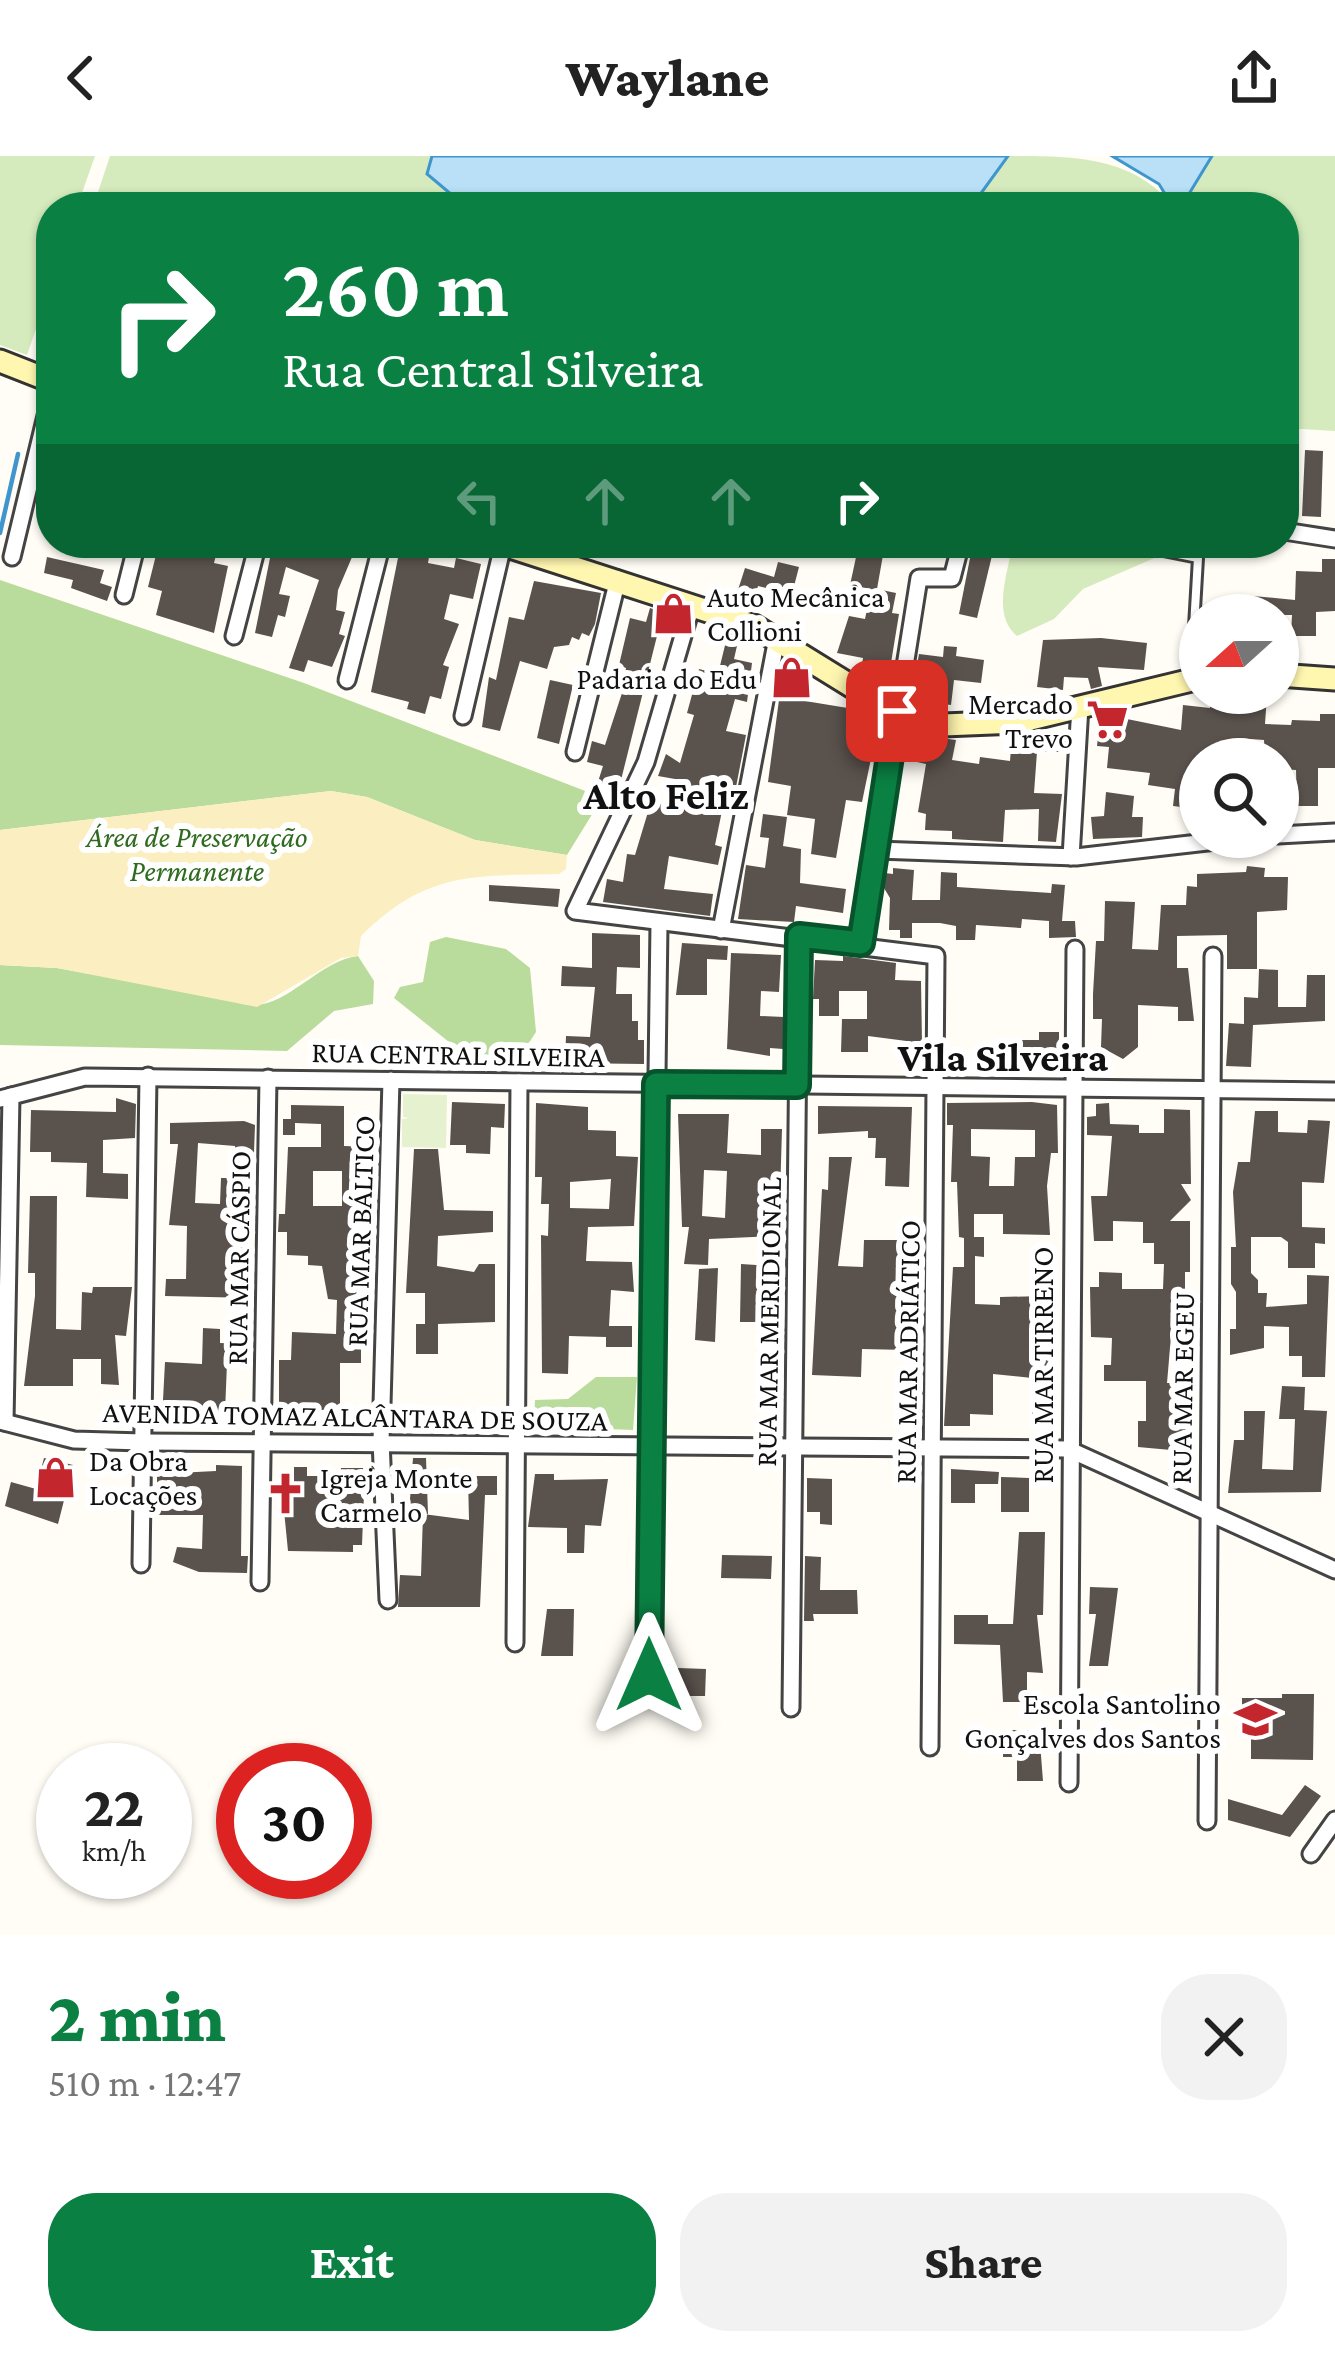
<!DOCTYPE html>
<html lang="en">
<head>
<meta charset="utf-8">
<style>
	:root { --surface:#fff; --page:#f2f2f2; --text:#222; --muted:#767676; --accent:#0b8043 }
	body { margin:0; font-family:"Crimson Pro",serif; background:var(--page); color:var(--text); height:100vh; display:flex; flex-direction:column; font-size:45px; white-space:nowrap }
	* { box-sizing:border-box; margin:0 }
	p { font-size:39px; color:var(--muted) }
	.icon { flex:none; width:66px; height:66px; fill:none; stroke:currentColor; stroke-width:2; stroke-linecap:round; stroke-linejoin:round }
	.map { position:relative; height:1779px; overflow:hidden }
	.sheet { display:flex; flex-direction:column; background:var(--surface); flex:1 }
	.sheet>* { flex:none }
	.hud { position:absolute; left:36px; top:36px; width:1263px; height:366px; border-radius:48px; box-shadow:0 3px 9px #0004; background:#0b8043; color:#fff; overflow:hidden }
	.needle { width:78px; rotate:249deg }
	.controls { position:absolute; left:1179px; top:438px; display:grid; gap:24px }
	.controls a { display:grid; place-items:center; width:120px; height:120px; border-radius:50%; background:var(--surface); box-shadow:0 3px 9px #0004; font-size:60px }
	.speed { position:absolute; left:36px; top:1587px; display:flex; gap:24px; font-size:60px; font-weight:700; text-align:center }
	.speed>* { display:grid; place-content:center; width:156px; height:156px; border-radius:50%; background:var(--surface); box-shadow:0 3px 9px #0004; line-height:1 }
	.speed small { font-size:30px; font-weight:400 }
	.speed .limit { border:18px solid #d22; background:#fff; color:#111 }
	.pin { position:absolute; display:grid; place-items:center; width:102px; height:102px; color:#fff; margin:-51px; border-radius:24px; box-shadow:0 6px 18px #0006 }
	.me { position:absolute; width:132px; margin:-66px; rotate:0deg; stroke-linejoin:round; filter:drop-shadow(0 0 9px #0008) }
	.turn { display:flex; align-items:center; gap:42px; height:252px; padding:0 48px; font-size:54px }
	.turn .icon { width:156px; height:156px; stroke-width:2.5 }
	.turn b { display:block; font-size:84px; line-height:102px }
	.lanes { display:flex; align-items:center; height:114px; padding:0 48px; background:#0003; justify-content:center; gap:60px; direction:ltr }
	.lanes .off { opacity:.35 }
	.round { display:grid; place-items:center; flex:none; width:126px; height:126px; border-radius:48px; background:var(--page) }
	.headline { display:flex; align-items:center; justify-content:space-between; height:204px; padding:0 48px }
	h1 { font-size:72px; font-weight:800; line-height:90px; color:var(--accent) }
	.action { display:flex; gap:24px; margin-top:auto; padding:24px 48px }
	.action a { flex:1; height:138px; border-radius:48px; background:var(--accent); color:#fff; font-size:48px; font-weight:800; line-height:138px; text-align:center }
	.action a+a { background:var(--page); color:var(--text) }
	header { display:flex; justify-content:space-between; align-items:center; height:156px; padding:0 48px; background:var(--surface); font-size:54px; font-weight:800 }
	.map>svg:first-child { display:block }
	.green { fill:#d5ebbd }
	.forest { fill:#b9dc9c }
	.sand { fill:#fbeec1 }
	.pitch { fill:#e6f2cf }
	.water { fill:#b9e0f7; stroke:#3f96cf; stroke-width:3 }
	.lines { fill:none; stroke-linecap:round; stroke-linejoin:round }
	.stream { stroke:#3f96cf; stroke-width:4.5 }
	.building { fill:#5a524d; fill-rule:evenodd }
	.lane-casing { stroke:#444; stroke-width:14 }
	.street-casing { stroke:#444; stroke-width:21 }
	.secondary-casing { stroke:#333; stroke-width:27 }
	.lane { stroke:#fff; stroke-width:8 }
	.street { stroke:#fff; stroke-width:15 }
	.secondary { stroke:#fff6b0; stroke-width:21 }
	.route-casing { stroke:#07532c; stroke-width:30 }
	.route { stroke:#0b8043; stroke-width:21 }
	.labels { text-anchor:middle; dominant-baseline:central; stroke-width:12; stroke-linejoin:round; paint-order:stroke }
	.poi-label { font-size:30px; fill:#111; stroke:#fff; text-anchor:start }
	.park-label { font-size:30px; font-style:italic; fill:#2f6b1f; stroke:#fff }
	.street-label { font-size:30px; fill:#111; stroke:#fff }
	.district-label { font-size:42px; font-weight:bold; fill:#111; stroke:#fff }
</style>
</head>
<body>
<header><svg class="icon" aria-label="back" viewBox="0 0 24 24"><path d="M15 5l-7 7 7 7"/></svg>Waylane<svg class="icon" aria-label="share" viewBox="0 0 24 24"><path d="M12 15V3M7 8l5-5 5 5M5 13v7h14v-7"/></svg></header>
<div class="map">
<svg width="1335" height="1779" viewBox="0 0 1335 1779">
	<rect width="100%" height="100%" fill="#fffdf5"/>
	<g class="green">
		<path d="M0,0H95L77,51H51V129L27,199L0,189Z"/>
		<path d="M110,0H432L428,18L595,46L598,51H93Z"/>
		<path d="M1008,0C1072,0 1135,0 1173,51H927L932,45L979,40Z"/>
		<path d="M1212,0H1335V275L1284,272V51H1181Z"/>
		<path d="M1013,387H1189L1083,433L1054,463L1017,480C991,459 1008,416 1013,387Z"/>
	</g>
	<g class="forest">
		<path d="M0,424L304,527L588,636L596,652L567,699L475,684L367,641L331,635L0,674Z"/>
		<path d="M446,781L506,793L530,812L536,876L519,902H469L394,842L400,831L423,826L430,786Z"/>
		<path d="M358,800L374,825L373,848L334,855L287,895L0,889V809L57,812L230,843C277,869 313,805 358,800Z"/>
		<path d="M596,1221H637L633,1274L534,1270L535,1244L568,1243Z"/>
	</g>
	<path class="sand" d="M331,635L367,641L475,684L567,699L566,713L559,718C473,720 426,715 361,780L358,800L341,802L257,851L57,812L0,809V674Z"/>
	<path class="pitch" d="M403,938L447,939L446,992L402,991V963L409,962L403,961Z"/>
	<g class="water">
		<path d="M432,0H1008L979,40L932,45L927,51H598L594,46L452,39L427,18Z"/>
		<path d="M1112,0H1212L1181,51H1173L1159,28Z"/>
	</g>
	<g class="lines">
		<path class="stream" d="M0,377L18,298"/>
	</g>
	<g class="building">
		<path d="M1305,294L1323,295L1321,361L1302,360Z"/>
		<path d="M159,387H219L214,407L228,410L214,477L156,459L162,435L148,431Z"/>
		<path d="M273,387L317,398L319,387H358L338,434L336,454L345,456L339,478L345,480L332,511L308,504L304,516L289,512L319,424L286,411L279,438L290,440L285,461L278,459L272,481L255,477Z"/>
		<path d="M401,387H417L416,393L430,395L428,407L454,412L456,402L481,408L473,443L450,438L444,463L459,468L443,509L449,511L441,543L430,540L425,558L407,553L409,546L371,536Z"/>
		<path d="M973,387H995L977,462L959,458Z"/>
		<path d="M858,392L883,399L877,433L896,437L892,457L899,458L890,513L873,518L861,517L863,502L837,497L849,460L865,463L871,433L850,429Z"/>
		<path d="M47,401L104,414L100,427L112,431L107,445L71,432L73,424L44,417Z"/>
		<path d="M1322,403H1335V455L1316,456V480H1291L1292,459H1251L1253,440L1295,444L1296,415L1322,416Z"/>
		<path d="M778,406L799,411L792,438L758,430L754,443L737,437L745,412L774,421Z"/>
		<path d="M534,425L601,437L595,468L589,480L582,477L579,484L572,481L569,489L554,491L547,513L520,505L500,575L482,571L489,521L496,524L509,461L524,464Z"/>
		<path d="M650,452L673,460L667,478L658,476L618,636L597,629L603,610L587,606L592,585L605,589L622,537L626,512L619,509L630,462L646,466Z"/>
		<path d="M728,477L739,481L734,503L752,507L747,546L735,543L726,575L746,579L732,652L723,650L715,689L722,691L718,709L669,700L664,733L713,738L710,760L603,746L607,723L623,726L627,698L635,699L651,646L671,650L675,623L658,620L666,598L680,607L694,559L687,557L699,513L718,518Z"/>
		<path d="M1101,482L1147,487L1144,514L1098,511L1102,530L1091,533L1088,522L1064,521L1063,534L1037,531L1043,484Z"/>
		<path d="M944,490L957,491L956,500L984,504L981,527L954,524L951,549L936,547L939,530L914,527L919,498L943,501Z"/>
		<path d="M783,514L810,522L805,545L860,554L859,560L879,564L862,646L846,644L836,702L811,698L815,663L787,659L791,630L768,626Z"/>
		<path d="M550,524L573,529L559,588L537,582Z"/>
		<path d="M1239,537L1267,539L1265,568L1291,569L1292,564L1320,565V558H1335V612H1318V650H1297L1296,614L1278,613V603H1265L1264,584L1237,582L1235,603H1200L1194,634H1200L1198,653L1173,650L1175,633L1148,629L1150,617L1107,612L1109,591L1097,590L1100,564L1127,563L1181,574L1183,549L1210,552L1211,539Z"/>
		<path d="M1066,578L1065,596H1037L1034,637L1062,638L1056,686L1038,685L1039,653L1005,654L1003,686L952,683V675L925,674L926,658L918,656L926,608L908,604L911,588L931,593L933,581L956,584L952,604L979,608L980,601L1010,605L1011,592L1037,594L1035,581Z"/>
		<path d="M1106,636L1134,640L1132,661H1143L1142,681L1093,683L1091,661L1104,660Z"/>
		<path d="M763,658L787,661L783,690L801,693L800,727L846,733L843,757L796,750L794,766L738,763L746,709L765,712L769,682L760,681Z"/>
		<path d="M1247,710L1265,712L1264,721H1288L1287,754L1257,756V813H1227V779L1177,780V812H1188L1194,865H1178V851L1138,849V891L1123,903L1101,891L1102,863H1093V838L1096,785H1104L1105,745L1135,746L1132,793L1158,794L1161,749H1186L1187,730L1197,731V718L1246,716Z"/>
		<path d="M893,712L914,714L912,744H940L941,716L957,717V731L1051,737L1052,728L1065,729L1062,765H1075L1076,781L1049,782V765L1022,763L1021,772L976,769L975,784H956V770L940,767H912V782H900V774H889L890,742L884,732L885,717L893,718Z"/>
		<path d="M489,729L560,733L558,751L489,745Z"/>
		<path d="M592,777L640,779V812L617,811L616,838H632V865H638V884H644V908L565,907L566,880L590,881L595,831L561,830L562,810L592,812Z"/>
		<path d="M682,787L728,790L727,804L707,803V839H676Z"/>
		<path d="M731,797L781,799L779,836L761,835L760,860L784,861L783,893L770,892V900L727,893Z"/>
		<path d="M843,800L896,807L895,824L921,825L922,887L868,880V896H841L842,863H867V835H839V860H819V843H813L815,804L843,805Z"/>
		<path d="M1259,813L1278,814V851H1306L1307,819H1325V865L1253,869L1251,911L1226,910L1229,867L1244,868V841L1258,842Z"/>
		<path d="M1039,876H1059V903L1008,907V884H1039Z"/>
		<path d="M116,942L136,948L135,982L103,984V1017L128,1018V1043L86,1041L87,1007L51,1006V996H30L31,954L116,956Z"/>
		<path d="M452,946L505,948L504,972L491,971L490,998L466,997V989H450Z"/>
		<path d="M1032,946L1057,949L1058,997H1051L1047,1030L1050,1079L1003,1078V1058H974V1081H984V1101L975,1100V1148L1000,1149V1141L1043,1140V1150H1049L1050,1266H1032V1222L993,1218V1259L970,1258V1270H944L953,1111H964V1082L959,1081L957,1026H951L953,969H947V947ZM971,973L1035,974V1001H1015L1014,1030H989L990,1001L971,1000Z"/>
		<path d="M536,947L588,951V974L616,975V1000L638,1001L634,1070L588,1071L586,1105L632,1106L634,1136L611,1134L609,1170H632V1191H606V1181L569,1180L568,1218L542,1217L541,1079L548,1080L549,1048H541L542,1021H535ZM611,1023L609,1053L570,1052V1026Z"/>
		<path d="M1109,947L1110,968L1139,969V977H1164V953L1190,954L1191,1028H1181L1191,1044L1170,1065H1190V1116H1185V1145H1174L1167,1227H1179V1261H1188L1182,1295L1138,1291V1265H1146V1225H1104V1209H1111L1112,1182L1091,1181L1090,1131H1099V1116L1122,1117V1133H1163L1164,1108H1154V1087H1143V1066L1113,1065V1085H1094L1091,1040H1107L1112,980L1087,979V961L1096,960V948Z"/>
		<path d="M291,949L344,950V990L375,991V1018L363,1017L360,1039L356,1145L361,1146V1207H340V1254H305V1268H279V1204H291L292,1176L336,1178L337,1144L328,1143L322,1110L308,1109V1100L287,1099V1076H278L279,1058H285L288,991H321V968L295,967V979H283V963H291ZM313,1015H342V1050H313Z"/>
		<path d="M818,950L912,951L909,1031L885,1030L886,1002H875L876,982H868V975L818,978Z"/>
		<path d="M1255,955H1278V976L1307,977L1308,964L1330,965L1324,1027L1302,1026V1071L1325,1072V1088L1315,1087V1112H1288V1086L1281,1081H1251V1117L1258,1124V1137H1267L1266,1151L1307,1148V1119L1329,1120L1325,1221H1302V1200H1289V1171L1264,1170V1192L1230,1199V1173H1236V1136L1231,1128V1091H1236L1233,1036L1238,1006H1250Z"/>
		<path d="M678,958H729L727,997L761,999V973H782L779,1074L774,1080L709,1083L708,1109L684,1108L689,1071H682ZM704,1014L727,1015L725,1062L702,1060Z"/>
		<path d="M244,965L255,969L250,1105H230V1129H253L252,1142L165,1140L166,1123H186L187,1070L169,1069L178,988H170V967ZM198,987L235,990L234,1022H221L220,1048L195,1047Z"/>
		<path d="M414,993H438L444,1054L493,1055V1076L438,1080L437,1110L474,1116L479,1108H495V1166L438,1168V1198H416V1168H425V1137H406Z"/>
		<path d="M829,1001H852L838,1110L863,1111L864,1084H910L914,1132L907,1194L862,1193L861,1221L812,1219L822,1033L828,1034Z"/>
		<path d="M30,1040H57L56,1173L81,1174L82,1136L92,1137L93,1131H132L126,1180L115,1179L119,1229L101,1228V1203H73V1230H24L35,1140V1117H28Z"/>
		<path d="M741,1108L771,1110L762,1166H740Z"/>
		<path d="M718,1112L715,1186L695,1184L699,1113Z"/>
		<path d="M203,1172L220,1173V1187L247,1188L251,1208L227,1207L225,1256L189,1255L183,1264L162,1263L165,1206L202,1208Z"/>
		<path d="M1282,1230L1305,1231L1304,1254L1327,1255L1321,1336L1228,1337L1234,1284H1244V1255H1265L1262,1313L1293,1314L1295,1263H1279Z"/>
		<path d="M44,1302L73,1309L58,1368L5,1350L11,1326L36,1333Z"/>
		<path d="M413,1302H426L428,1358L409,1357Z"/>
		<path d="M216,1309L242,1310L241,1400H248L247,1417L199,1416L173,1406L177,1391L202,1393L203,1359H157V1318L216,1315Z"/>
		<path d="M294,1311H307V1320H340L341,1312H365L362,1389H353V1396L288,1395L282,1334H294Z"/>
		<path d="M951,1313L999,1316L998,1328H975V1347H951Z"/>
		<path d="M535,1318H554V1324L608,1323L601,1370L585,1369L584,1397H567V1372L528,1371Z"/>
		<path d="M468,1320H497V1339H485L480,1451H398L400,1419L421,1420L423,1358L469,1364Z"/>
		<path d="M1001,1321L1029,1322V1356H1001Z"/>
		<path d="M807,1322L832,1323V1369L820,1368V1356H807Z"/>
		<path d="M1019,1376H1045L1043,1459H1037L1043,1517L1027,1516V1546H1003L1000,1489L954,1488V1459H988V1468H1013Z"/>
		<path d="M722,1399L772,1400L771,1423L721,1422Z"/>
		<path d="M805,1400L821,1401L820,1434H857L858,1458H813L814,1465H804Z"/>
		<path d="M1090,1431L1118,1432L1108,1510H1089L1096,1458H1089Z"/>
		<path d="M547,1453H574L573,1500H541Z"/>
		<path d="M678,1512L706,1513L705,1540H677Z"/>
		<path d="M1282,1538H1314L1313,1604L1251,1603V1576H1242V1542H1282Z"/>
		<path d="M1003,1574H1039L1043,1625H1017V1601H1003Z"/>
		<path d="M1305,1629L1321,1640L1290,1681L1228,1664V1643L1282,1659Z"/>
	</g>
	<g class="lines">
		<defs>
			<path id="lane" d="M1138,390L1198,402L1191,522"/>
			<g id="street">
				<path d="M1284,375L1335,383"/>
				<path d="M12,401L51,239"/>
				<path d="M124,439L137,387"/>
				<path d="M692,449L646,606L575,755L936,800L930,1591"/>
				<path d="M234,480L258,387"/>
				<path d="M347,524L382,387"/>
				<path d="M463,560L503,389"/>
				<path d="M575,596L618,423"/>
				<path d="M1278,679L1335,676"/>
				<path d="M877,694L1076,701L1251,681"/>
				<path d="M1071,701L1080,550"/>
				<path d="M721,774L777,482"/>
				<path d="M861,787L919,422H952L961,387"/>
				<path d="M0,943L85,921L1335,935"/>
				<path d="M0,1265L74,1284L143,1286L1068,1293L1335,1414"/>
				<path d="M5,1266L11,940"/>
				<path d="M141,1408L148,920"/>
				<path d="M260,1426L268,922"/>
				<path d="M388,1444L381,1285L391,924"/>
				<path d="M515,1487L519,926"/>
				<path d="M649,1519L659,768"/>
				<path d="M791,1552L799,780"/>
				<path d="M1069,1627L1075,793"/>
				<path d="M1207,1665L1213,800"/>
				<path d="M1311,1698L1335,1664"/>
			</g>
			<g id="secondary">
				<path d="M0,205L51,225"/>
				<path d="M498,387L754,470L869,541L943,569L1018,566L1200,522"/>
				<path d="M1278,519L1335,523"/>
			</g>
		</defs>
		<use href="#lane" class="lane-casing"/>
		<use href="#street" class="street-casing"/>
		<use href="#secondary" class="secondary-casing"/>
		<use href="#lane" class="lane"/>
		<use href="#street" class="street"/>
		<use href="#secondary" class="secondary"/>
	</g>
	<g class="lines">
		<defs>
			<path id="route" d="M649,1519L656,928L797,929L799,780L861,787L897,555"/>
		</defs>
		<use href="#route" class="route-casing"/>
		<use href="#route" class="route"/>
	</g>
	<defs>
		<symbol id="shop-bare" viewBox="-9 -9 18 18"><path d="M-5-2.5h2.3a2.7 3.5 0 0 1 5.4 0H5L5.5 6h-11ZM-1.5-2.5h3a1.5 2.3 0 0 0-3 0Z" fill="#c4262e" stroke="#fff" stroke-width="2.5" paint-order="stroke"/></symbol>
		<symbol id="supermarket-bare" viewBox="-9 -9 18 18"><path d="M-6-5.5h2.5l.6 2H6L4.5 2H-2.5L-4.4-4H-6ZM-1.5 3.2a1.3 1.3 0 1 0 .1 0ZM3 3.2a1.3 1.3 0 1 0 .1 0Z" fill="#c4262e" stroke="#fff" stroke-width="2.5" paint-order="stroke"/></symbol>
		<symbol id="church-bare" viewBox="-9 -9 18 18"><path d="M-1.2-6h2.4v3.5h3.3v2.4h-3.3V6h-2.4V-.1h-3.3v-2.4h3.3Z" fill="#c4262e" stroke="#fff" stroke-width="2.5" paint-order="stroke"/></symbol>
		<symbol id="school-bare" viewBox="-9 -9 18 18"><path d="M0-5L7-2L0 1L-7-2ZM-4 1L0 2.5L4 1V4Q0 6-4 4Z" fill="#c4262e" stroke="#fff" stroke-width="2.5" paint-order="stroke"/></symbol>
	</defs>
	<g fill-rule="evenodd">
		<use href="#shop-bare" x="644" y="428" width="59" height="59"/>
		<use href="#shop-bare" x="762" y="492" width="59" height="59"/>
		<use href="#supermarket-bare" x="1078" y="534" width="59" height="59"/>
		<use href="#shop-bare" x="26" y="1292" width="59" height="59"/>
		<use href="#church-bare" x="256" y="1308" width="59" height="59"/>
		<use href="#school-bare" x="1226" y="1534" width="59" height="59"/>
	</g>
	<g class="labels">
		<g class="poi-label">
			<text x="707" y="440">Auto Mecânica<tspan x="707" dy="34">Collioni</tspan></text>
			<text x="757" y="522" text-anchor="end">Padaria do Edu</text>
			<text x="1073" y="547" text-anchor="end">Mercado<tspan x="1073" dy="34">Trevo</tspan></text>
			<text x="89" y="1304">Da Obra<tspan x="89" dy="34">Locações</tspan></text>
			<text x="320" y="1321">Igreja Monte<tspan x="320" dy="34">Carmelo</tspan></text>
			<text x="1221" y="1547" text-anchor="end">Escola Santolino<tspan x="1221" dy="34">Gonçalves dos Santos</tspan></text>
		</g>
		<g class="park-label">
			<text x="197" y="680">Área de Preservação<tspan x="197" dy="34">Permanente</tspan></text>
		</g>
		<g class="street-label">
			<text transform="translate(458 898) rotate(1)">RUA CENTRAL SILVEIRA</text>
			<text transform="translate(360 1075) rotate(-88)">RUA MAR BÁLTICO</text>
			<text transform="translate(238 1102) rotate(-89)">RUA MAR CÁSPIO</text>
			<text transform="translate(768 1166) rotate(-89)">RUA MAR MERIDIONAL</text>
			<text transform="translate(907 1196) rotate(-89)">RUA MAR ADRIÁTICO</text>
			<text transform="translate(1042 1209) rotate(-90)">RUA MAR TIRRENO</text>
			<text transform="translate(1182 1232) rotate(-89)">RUA MAR EGEU</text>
			<text transform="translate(355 1260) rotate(1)">AVENIDA TOMAZ ALCÂNTARA DE SOUZA</text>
		</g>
		<g class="district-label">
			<text x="666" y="638">Alto Feliz</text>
			<text x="1003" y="900">Vila Silveira</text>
		</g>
	</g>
</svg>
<div class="controls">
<a><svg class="needle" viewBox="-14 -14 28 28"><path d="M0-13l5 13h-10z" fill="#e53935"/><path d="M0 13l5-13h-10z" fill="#767676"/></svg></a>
<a><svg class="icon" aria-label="search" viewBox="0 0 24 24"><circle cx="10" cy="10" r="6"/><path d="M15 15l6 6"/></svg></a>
</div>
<div class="speed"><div>22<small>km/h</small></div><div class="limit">30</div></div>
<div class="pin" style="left:897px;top:555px;background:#d93025"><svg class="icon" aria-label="arrive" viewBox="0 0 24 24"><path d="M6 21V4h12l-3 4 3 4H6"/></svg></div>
<svg class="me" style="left:649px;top:1519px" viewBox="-20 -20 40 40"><path d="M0-17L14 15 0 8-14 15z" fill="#0b8043" stroke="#fff" stroke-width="4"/></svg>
<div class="hud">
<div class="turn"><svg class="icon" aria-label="right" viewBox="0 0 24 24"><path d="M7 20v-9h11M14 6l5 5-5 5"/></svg><div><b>260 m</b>Rua Central Silveira</div></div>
<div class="lanes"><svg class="icon off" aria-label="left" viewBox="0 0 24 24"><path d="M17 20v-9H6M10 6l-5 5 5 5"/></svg><svg class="icon off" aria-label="ahead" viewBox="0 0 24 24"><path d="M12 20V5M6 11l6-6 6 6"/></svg><svg class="icon off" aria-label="ahead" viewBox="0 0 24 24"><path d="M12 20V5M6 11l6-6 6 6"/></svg><svg class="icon" aria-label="right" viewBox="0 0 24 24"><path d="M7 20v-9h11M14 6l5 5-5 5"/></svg></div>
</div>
</div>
<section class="sheet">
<div class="headline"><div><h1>2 min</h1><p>510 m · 12:47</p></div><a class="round"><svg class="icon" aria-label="close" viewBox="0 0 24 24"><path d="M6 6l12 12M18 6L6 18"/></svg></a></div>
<div class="action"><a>Exit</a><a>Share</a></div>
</section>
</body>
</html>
